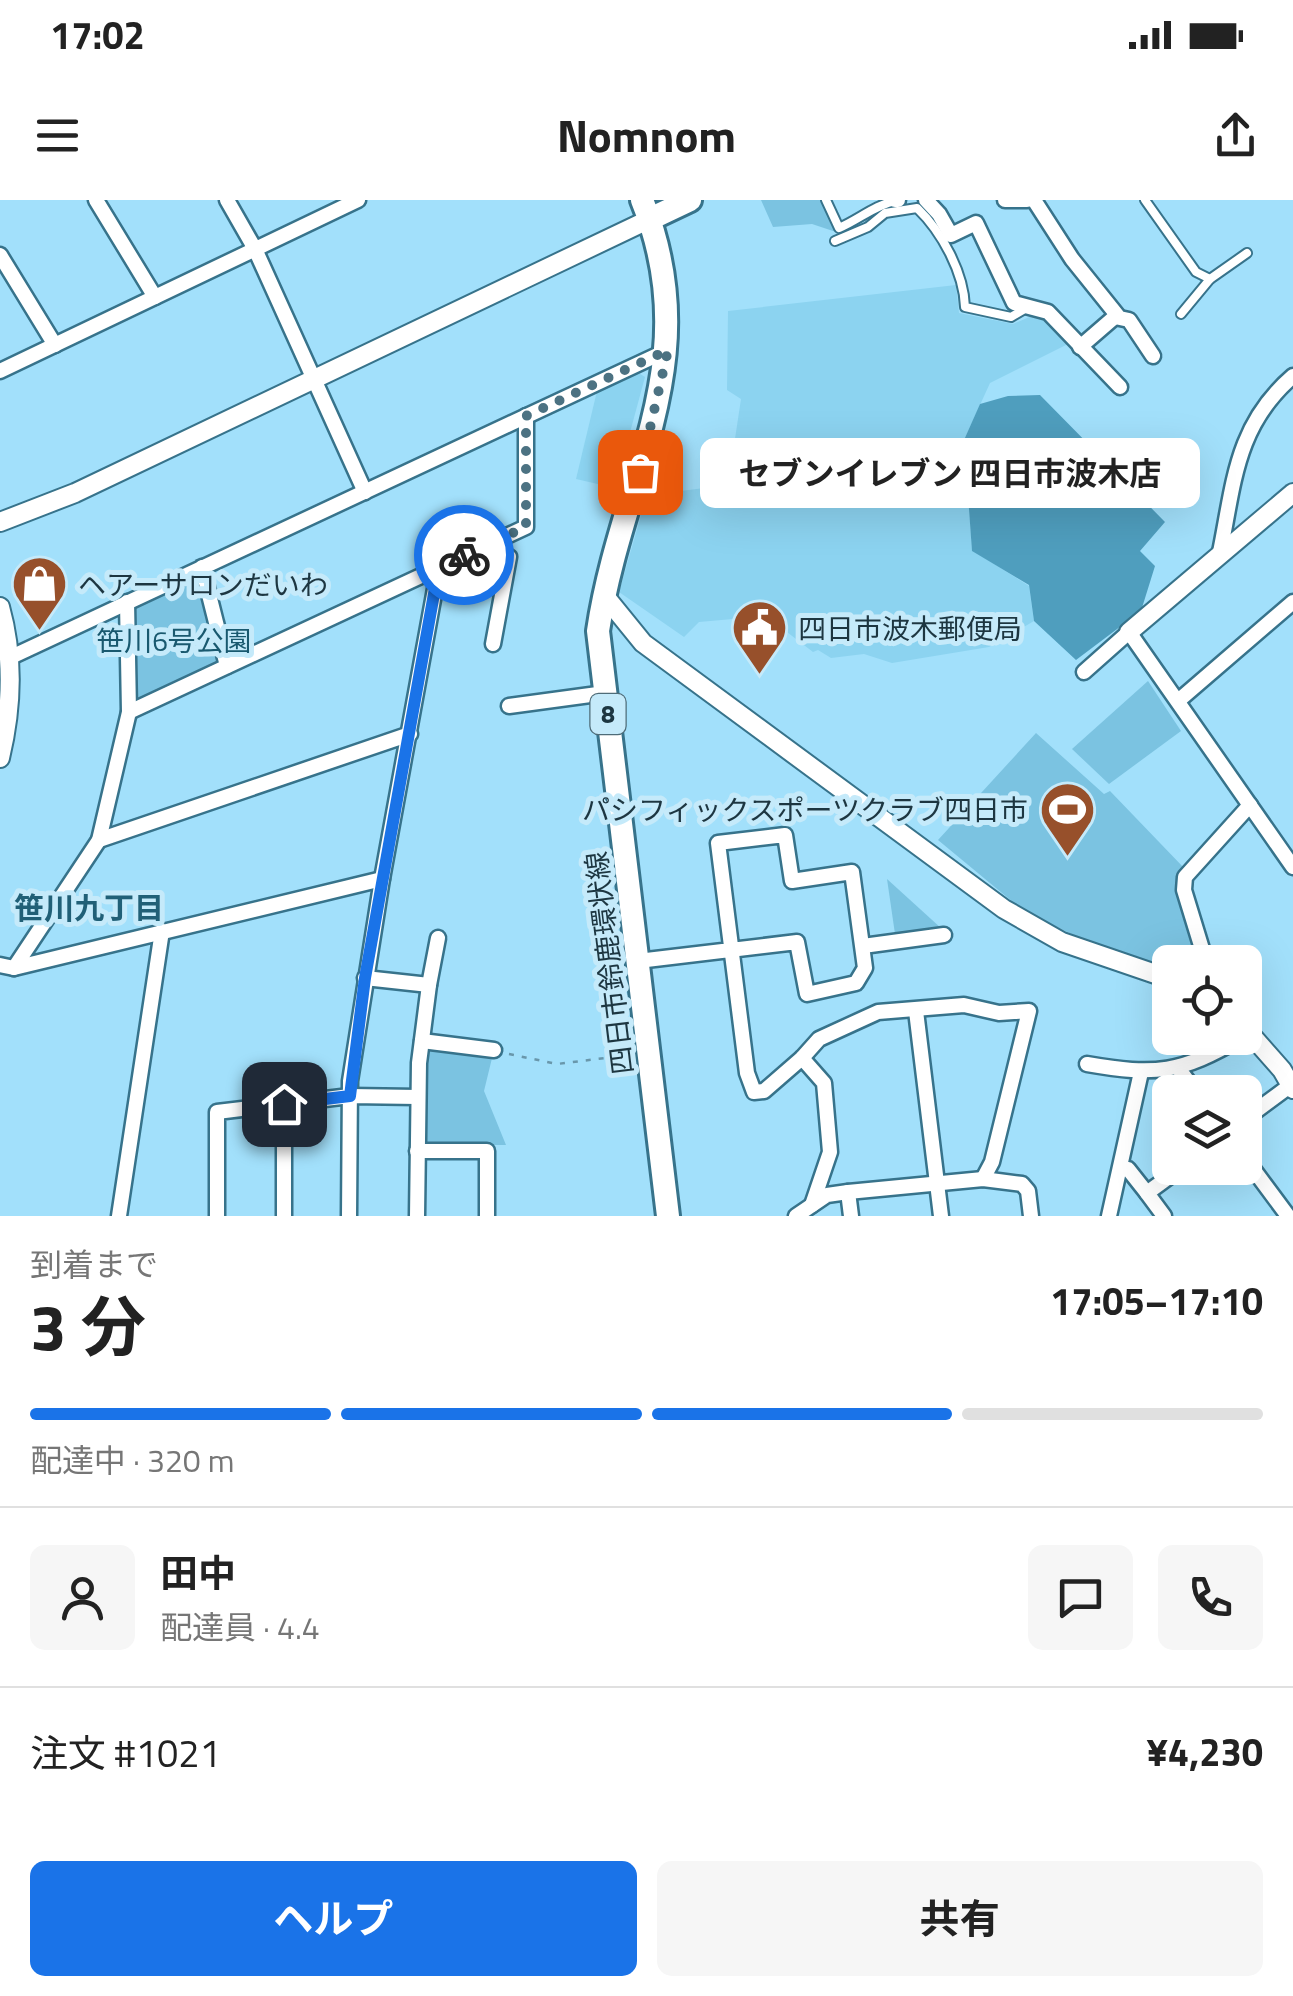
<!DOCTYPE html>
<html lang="ja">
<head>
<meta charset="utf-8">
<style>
  :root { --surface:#fff; --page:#f6f6f6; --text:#222; --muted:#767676; --line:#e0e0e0; --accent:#1a73e8 }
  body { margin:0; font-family:"Titillium Web","Noto Sans JP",sans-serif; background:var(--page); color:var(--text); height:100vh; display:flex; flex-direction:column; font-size:38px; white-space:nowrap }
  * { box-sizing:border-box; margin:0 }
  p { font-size:32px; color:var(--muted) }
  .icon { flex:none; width:55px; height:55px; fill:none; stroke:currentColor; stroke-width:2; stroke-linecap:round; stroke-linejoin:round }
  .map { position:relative; height:1016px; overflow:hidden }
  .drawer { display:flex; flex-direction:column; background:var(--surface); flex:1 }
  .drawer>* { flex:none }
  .buttons { position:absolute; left:1152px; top:745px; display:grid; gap:20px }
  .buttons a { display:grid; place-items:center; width:110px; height:110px; border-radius:15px; background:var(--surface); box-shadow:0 10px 40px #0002; font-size:50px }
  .pin { position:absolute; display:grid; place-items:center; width:85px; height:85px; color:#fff; margin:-42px; border-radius:20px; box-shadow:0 5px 15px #0006 }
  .courier { position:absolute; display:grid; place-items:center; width:100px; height:100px; margin:-50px; border:8px solid #1a73e8; border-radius:50%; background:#fff; color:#222; box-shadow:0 2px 12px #0007 }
  .bubble { position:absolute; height:70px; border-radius:15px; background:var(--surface); box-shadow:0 10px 40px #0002; font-size:32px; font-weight:700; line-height:70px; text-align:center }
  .headline em { font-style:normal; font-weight:700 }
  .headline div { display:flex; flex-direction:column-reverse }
  .headline { display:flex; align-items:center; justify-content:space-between; height:170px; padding:0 30px }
  h1 { font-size:65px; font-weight:700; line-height:75px }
  .bar { display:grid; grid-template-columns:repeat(4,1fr); gap:15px 10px; align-content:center; height:120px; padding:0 30px }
  .bar i { height:12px; border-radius:8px; background:var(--line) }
  .bar .on { background:var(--accent) }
  .bar p { grid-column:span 4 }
  .line { display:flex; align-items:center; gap:25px; padding:0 30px; border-top:2px solid var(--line) }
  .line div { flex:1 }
  .round { display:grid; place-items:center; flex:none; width:105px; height:105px; border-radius:15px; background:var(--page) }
  .action { display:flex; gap:20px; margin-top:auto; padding:20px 30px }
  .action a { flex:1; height:115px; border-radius:15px; background:var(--accent); color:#fff; font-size:40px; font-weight:700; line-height:115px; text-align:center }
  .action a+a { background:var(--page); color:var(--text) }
  .status { display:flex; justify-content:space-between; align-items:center; height:70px; padding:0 50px; background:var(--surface); direction:ltr }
  .status svg { height:28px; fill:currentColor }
  header { display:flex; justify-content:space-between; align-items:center; height:130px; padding:0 30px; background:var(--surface); font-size:45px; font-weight:700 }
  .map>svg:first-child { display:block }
</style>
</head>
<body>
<div class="status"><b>17:02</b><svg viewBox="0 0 49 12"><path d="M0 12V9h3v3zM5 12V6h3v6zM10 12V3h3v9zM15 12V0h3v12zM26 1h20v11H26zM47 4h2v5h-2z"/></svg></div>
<header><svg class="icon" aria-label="menu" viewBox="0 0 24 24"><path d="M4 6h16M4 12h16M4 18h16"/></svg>Nomnom<svg class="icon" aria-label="share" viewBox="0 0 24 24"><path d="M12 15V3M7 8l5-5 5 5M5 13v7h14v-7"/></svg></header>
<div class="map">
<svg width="1293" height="1016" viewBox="0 0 1293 1016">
  <rect width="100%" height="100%" fill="#a2e0fb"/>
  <g fill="#8cd3f0">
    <path d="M956,85L959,113L1013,124L1034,115L1046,116L1068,144L990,183L964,240L972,350L1029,386L1034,421L989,447L892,463L864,454L831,458L818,450L813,452L766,416L699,422L684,437L619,392L652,277L663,279L665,293L728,285L741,199L727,190L728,111Z"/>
    <path d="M637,172L645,177L615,288L576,279L597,191Z"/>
  </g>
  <g fill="#7bc3e1">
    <path d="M761,0H823L839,33L812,24L773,27Z"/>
    <path d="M193,378L200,382L220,459L217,464L140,501L135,498V409L137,404Z"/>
    <path d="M1148,481L1181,531L1109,584L1072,549Z"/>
    <path d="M1036,533L1104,594L1110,591L1185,669L1200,762H1170V770L1095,745L1025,712L938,640Z"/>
    <path d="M887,679L942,729L895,734Z"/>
    <path d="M427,846L493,854L484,891L506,945H427L423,940L424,867Z"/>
  </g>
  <path fill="#4f9ebe" d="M1040,195L1165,322L1140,351L1155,366L1141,411L1076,460L1034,421L1029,385L972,351L964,240L980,204L1008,196Z"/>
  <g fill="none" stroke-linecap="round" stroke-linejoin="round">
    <defs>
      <g id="service">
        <path d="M826,0L839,28C858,20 875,5 895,1"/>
        <path d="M1145,0L1196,72L1210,79"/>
        <path d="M835,41L868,27L885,13L917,8C942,32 964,73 965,107L1011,117L1028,107"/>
        <path d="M1181,114L1210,79L1247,53"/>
      </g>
      <g id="minor">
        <path d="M96,0L155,97"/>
        <path d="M227,0L255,49L365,292"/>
        <path d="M895,0H898"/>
        <path d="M926,0L939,14L951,35L976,23L1014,103L1048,112L1120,187"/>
        <path d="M1005,0H1027"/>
        <path d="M1034,0L1072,59L1117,115L1080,147"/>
        <path d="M0,55L55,145"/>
        <path d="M1115,117L1129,120L1153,156"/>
        <path d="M0,171L358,0"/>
        <path d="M485,345L509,357L493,444"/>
        <path d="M1219,357C1234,286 1234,227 1293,176"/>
        <path d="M202,367L227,466"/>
        <path d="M9,458L668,150"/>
        <path d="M1084,472L1129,432L1293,667"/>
        <path d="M1178,501L1293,402"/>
        <path d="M509,506L605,493"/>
        <path d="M129,512L526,327V216"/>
        <path d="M99,640L410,534"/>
        <path d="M863,746L944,735"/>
        <path d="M638,761L797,742L807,794L856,783L865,768L852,672L792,681L785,635L718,643L747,873L754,892L764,891L802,858L819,839L878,812L964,805L999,813L1029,811L992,962L983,979"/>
        <path d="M1206,762L1184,690L1185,677L1250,605"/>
        <path d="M0,765L14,768L382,679"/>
        <path d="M14,768L99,640L129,512L127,402"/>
        <path d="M365,778L429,785L419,863L417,1016"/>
        <path d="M429,785L438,738"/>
        <path d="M916,811L941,1016"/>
        <path d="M422,841L494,850"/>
        <path d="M802,858L824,883L830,952L812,1005"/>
        <path d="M1087,864C1156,876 1181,873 1241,838"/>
        <path d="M1178,868L1196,892"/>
        <path d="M284,904V1016"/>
        <path d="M1245,919L1291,885"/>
        <path d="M417,951H487V1016"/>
        <path d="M1245,958L1288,1016"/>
        <path d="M1128,969L1147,993"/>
        <path d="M848,992L851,1016"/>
        <path d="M119,1016L162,731"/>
        <path d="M217,1016V912L350,896L418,897"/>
        <path d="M349,1016L350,881L382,679L439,367"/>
        <path d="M796,1016L827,995L848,992L983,979L1022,984L1028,991L1031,1016"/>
        <path d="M1109,1016L1141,872"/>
        <path d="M1164,1016L1147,993L1181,968"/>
      </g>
      <g id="tertiary">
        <path d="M0,322L75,293L650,19"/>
        <path d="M604,395L643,443L1004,709L1062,742L1170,779"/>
        <path d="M0,407C14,457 12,508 0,558"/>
        <path d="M1129,432L1293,293"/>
        <path d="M1245,828L1282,870L1293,889"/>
      </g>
      <g id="primary">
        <path d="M642,0C708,162 621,276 598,431L668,1016"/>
        <path d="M650,19L690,0"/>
      </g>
    </defs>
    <use href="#service" stroke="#37738b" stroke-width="12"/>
    <use href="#minor" stroke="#37738b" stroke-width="19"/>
    <use href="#tertiary" stroke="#37738b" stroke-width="22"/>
    <use href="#primary" stroke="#37738b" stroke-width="28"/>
    <path stroke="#6997ab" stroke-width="2.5" stroke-dasharray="5 8" stroke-linecap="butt" d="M509,854L557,864L629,855"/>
    <use href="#service" stroke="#fff" stroke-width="8"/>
    <use href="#minor" stroke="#fff" stroke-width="14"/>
    <use href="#tertiary" stroke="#fff" stroke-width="18"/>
    <use href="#primary" stroke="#fff" stroke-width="22"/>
  </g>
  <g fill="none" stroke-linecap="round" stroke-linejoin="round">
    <path stroke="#4c7282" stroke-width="10" stroke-dasharray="0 18" d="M464,355L526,327V216L668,150L640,272"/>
    <path stroke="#1a73e8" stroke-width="12" d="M284,904L350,896L365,778L439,366L464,355"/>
  </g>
  <defs>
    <symbol id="shop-pin" viewBox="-11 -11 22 30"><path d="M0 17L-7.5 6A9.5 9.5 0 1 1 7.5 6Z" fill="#97502b" stroke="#c5eafa"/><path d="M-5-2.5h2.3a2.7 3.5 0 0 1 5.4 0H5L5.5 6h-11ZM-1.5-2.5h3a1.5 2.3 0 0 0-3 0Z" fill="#fff"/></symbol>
    <symbol id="civic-pin" viewBox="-11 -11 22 30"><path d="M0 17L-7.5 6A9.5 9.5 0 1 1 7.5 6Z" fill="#97502b" stroke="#c5eafa"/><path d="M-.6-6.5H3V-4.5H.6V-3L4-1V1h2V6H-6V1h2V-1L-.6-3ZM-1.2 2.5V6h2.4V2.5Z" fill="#fff"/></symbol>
    <symbol id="stadium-pin" viewBox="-11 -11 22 30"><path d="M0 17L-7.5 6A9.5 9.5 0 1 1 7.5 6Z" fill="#97502b" stroke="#c5eafa"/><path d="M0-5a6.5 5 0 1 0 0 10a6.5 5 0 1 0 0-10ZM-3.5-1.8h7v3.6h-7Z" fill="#fff"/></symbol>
  </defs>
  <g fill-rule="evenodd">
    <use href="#shop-pin" x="8" y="352" width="63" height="86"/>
    <use href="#civic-pin" x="728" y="396" width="63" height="86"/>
    <use href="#stadium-pin" x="1036" y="578" width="63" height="86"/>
  </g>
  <g text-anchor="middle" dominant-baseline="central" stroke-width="10" stroke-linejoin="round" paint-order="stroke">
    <rect fill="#c5eafa" stroke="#4f6c78" stroke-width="2.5" x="590.5" y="494" width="35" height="40" rx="8"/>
    <g font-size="25" font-weight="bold" fill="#1d3641">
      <text x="608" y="514">8</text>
    </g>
    <g font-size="28" fill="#1d3641" stroke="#c5eafa" text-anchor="start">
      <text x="78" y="384">ヘアーサロンだいわ</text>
      <text x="798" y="428">四日市波木郵便局</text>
      <text x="1028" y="609" text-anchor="end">パシフィックスポーツクラブ四日市</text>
    </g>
    <g font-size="28" fill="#19596f" stroke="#c5eafa">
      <text x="174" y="440">笹川6号公園</text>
    </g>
    <g font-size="28" fill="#1d3641" stroke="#c5eafa">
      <text transform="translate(609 763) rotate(-97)">四日市鈴鹿環状線</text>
    </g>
    <g font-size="30" font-weight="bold" fill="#216077" stroke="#c5eafa">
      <text x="89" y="708">笹川九丁目</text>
    </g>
  </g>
</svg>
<div class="buttons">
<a><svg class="icon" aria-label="locate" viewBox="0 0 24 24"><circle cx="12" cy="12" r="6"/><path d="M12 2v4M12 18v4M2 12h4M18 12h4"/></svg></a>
<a><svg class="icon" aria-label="layers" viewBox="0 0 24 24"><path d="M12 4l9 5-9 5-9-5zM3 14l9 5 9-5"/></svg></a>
</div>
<div class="pin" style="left:640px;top:272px;background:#ea580c"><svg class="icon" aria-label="bag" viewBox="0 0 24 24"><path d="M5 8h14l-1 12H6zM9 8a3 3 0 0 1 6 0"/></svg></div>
<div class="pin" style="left:284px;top:904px;background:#1f2937"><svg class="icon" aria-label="home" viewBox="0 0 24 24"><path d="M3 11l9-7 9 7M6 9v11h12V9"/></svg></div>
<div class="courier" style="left:464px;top:355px"><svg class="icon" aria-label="bike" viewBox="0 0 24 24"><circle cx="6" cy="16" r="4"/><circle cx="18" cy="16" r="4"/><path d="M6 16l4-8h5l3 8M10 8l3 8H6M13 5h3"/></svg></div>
<div class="bubble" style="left:700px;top:238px;width:500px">セブンイレブン 四日市波木店</div>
</div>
<section class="drawer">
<div class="headline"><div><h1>3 分</h1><p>到着まで</p></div><em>17:05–17:10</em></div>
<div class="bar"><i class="on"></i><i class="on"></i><i class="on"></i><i></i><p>配達中 · 320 m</p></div>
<div class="line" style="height:180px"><a class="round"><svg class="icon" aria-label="person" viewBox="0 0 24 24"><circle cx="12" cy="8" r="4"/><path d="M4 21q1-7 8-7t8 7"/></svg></a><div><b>田中</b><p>配達員 · 4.4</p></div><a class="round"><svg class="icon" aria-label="chat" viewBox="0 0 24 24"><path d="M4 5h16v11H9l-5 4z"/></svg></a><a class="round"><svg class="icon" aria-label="phone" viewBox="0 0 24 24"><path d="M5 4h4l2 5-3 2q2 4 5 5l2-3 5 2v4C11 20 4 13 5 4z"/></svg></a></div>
<div class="line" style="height:130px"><div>注文 #1021</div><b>¥4,230</b></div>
<div class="action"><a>ヘルプ</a><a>共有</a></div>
</section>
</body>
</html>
